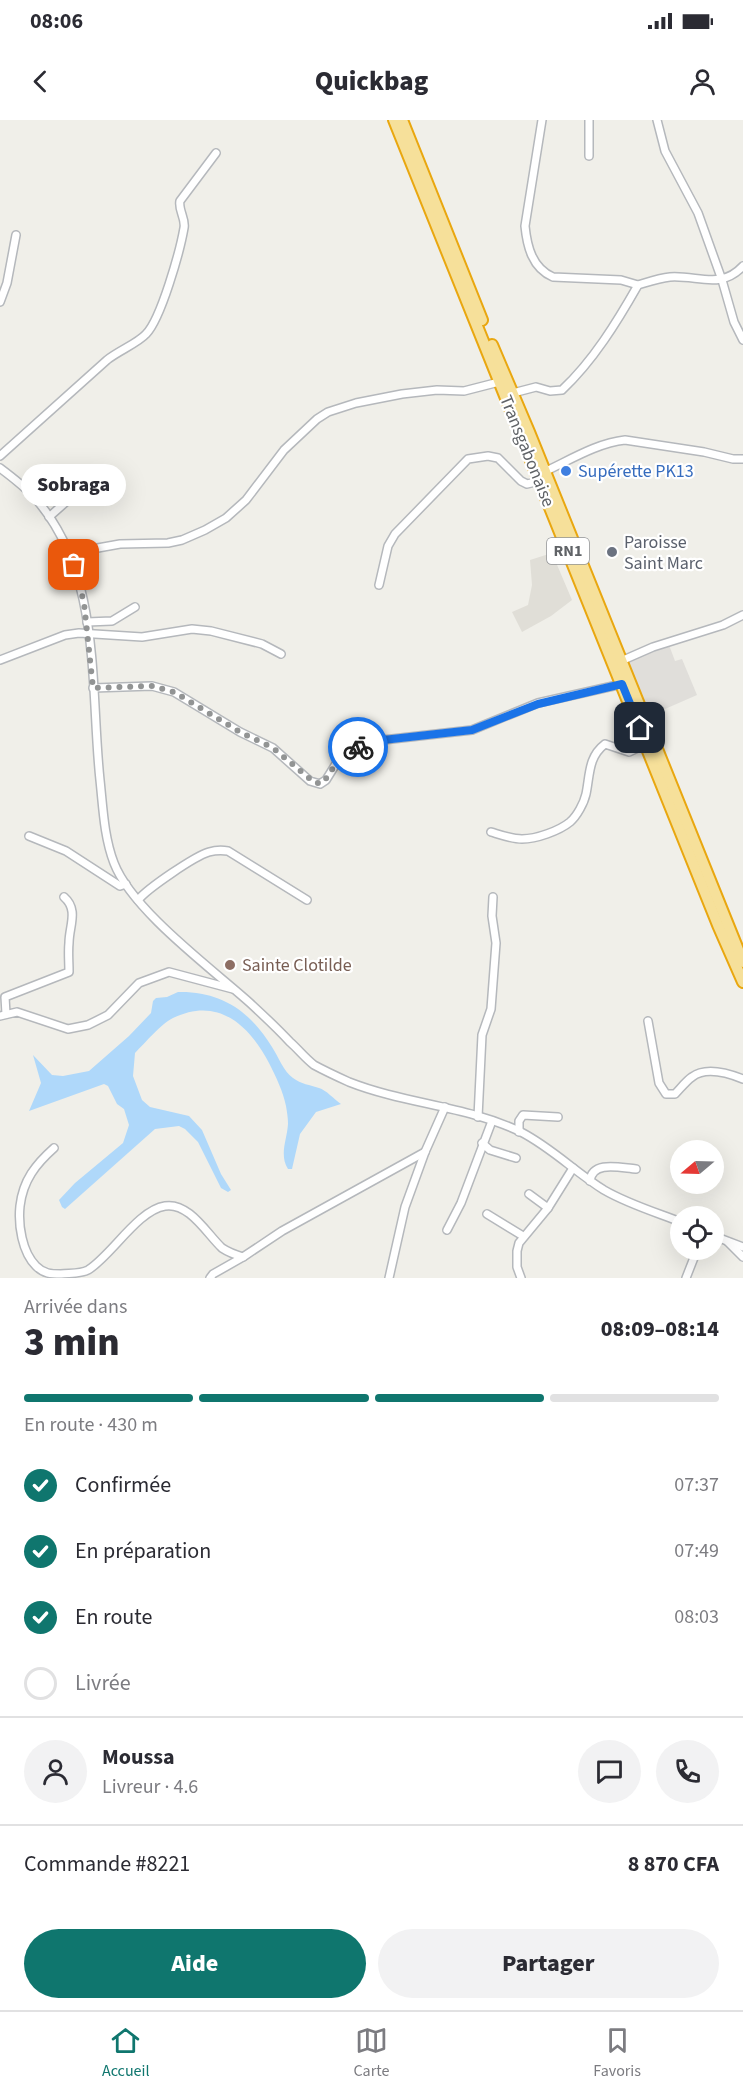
<!DOCTYPE html>
<html lang="fr">
<head>
<meta charset="utf-8">
<style>
  :root { --surface:#fff; --page:#f2f2f3; --text:#2b2b33; --muted:#7c7c81; --line:#e1e1e2; --accent:#0f766e }
  body { margin:0; font-family:"Source Sans 3",sans-serif; background:var(--page); color:var(--text); height:100vh; display:flex; flex-direction:column; font-size:22px; white-space:nowrap }
  * { box-sizing:border-box; margin:0 }
  p { font-size:20px; color:var(--muted) }
  .icon { flex:none; width:33px; height:33px; fill:none; stroke:currentColor; stroke-width:2; stroke-linecap:round; stroke-linejoin:round }
  .map { position:relative; height:1158px; overflow:hidden }
  .side { display:flex; flex-direction:column; background:var(--surface); flex:1 }
  .side>* { flex:none }
  .needle { width:39px; rotate:251deg }
  .fabs { position:absolute; left:670px; top:1020px; display:grid; gap:12px }
  .fabs a { display:grid; place-items:center; width:54px; height:54px; border-radius:50%; background:var(--surface); box-shadow:0 6px 24px #0002; font-size:30px }
  .pin { position:absolute; display:grid; place-items:center; width:51px; height:51px; color:#fff; margin:-26px; border-radius:12px; box-shadow:0 3px 9px #0006 }
  .courier { position:absolute; display:grid; place-items:center; width:60px; height:60px; margin:-30px; border:4px solid #1a73e8; border-radius:50%; background:#fff; color:#222; box-shadow:0 2px 8px #0007 }
  .bubble { position:absolute; height:42px; border-radius:21px; background:var(--surface); box-shadow:0 6px 24px #0002; font-size:20px; font-weight:800; line-height:42px; text-align:center }
  .headline em { font-style:normal; font-weight:800 }
  .headline div { display:flex; flex-direction:column-reverse }
  .headline { display:flex; align-items:center; justify-content:space-between; height:102px; padding:0 24px }
  h1 { font-size:39px; font-weight:800; line-height:45px }
  .bar { display:grid; grid-template-columns:repeat(4,1fr); gap:9px 6px; align-content:center; height:72px; padding:0 24px }
  .bar i { height:8px; border-radius:4px; background:var(--line) }
  .bar .selected { background:var(--accent) }
  .bar p { grid-column:span 4 }
  .line { display:flex; align-items:center; gap:15px; padding:0 24px; border-top:2px solid var(--line) }
  .line div { flex:1 }
  .round { display:grid; place-items:center; flex:none; width:63px; height:63px; border-radius:32px; background:var(--page) }
  ol { padding:0 24px; list-style:none }
  li { display:flex; align-items:center; gap:18px; height:66px }
  li p { margin-inline-start:auto }
  li .icon { padding:6px; border-radius:50%; background:var(--accent); color:#fff; stroke-width:4 }
  li:last-child { color:var(--muted) }
  li i { width:33px; height:33px; border:3px solid var(--line); border-radius:50% }
  .primary-button { display:flex; gap:12px; margin-top:auto; padding:12px 24px }
  .primary-button a { flex:1; height:69px; border-radius:36px; background:var(--accent); color:#fff; font-size:24px; font-weight:800; line-height:69px; text-align:center }
  .primary-button a+a { background:var(--page); color:var(--text) }
  .status { display:flex; justify-content:space-between; align-items:center; height:42px; padding:0 30px; background:var(--surface); direction:ltr }
  .status svg { height:16px; fill:currentColor }
  header { display:flex; justify-content:space-between; align-items:center; height:78px; padding:0 24px; background:var(--surface); font-size:27px; font-weight:800 }
  .tab-bar { display:flex; justify-content:space-around; align-items:center; height:84px; border-top:2px solid var(--line); background:var(--surface); font-size:16px; color:var(--muted) }
  .tab-bar a { display:grid; justify-items:center; gap:3px }
  .tab-bar .selected { color:var(--accent) }
  .map>svg:first-child { display:block }
</style>
</head>
<body>
<div class="status"><b>08:06</b><svg viewBox="0 0 49 12"><path d="M0 12V9h3v3zM5 12V6h3v6zM10 12V3h3v9zM15 12V0h3v12zM26 1h20v11H26zM47 4h2v5h-2z"/></svg></div>
<header><svg class="icon" aria-label="back" viewBox="0 0 24 24"><path d="M15 5l-7 7 7 7"/></svg>Quickbag<svg class="icon" aria-label="person" viewBox="0 0 24 24"><circle cx="12" cy="8" r="4"/><path d="M4 21q1-7 8-7t8 7"/></svg></header>
<div class="map">
<svg width="743" height="1158" viewBox="0 0 743 1158">
  <rect width="100%" height="100%" fill="#f0efe9"/>
  <path fill="#e0deda" d="M669,525L675,541L682,539L697,575L649,596L628,541L643,534Z"/>
  <path fill="#e0ded7" d="M552,433L572,480L551,496L522,512L512,492L528,485L532,465L530,440Z"/>
  <path fill="#afd8fa" d="M178,872C221,871 250,891 272,927C278,936 284,952 293,958C301,964 310,965 319,968C326,970 334,979 341,984L316,992L300,1014L292,1049H288C279,1035 287,1020 288,1004C288,998 287,992 286,986C283,971 276,957 269,943C249,905 218,876 173,898C161,904 145,923 135,933L133,956L142,980L150,987L189,996L202,1010L221,1054L231,1070L228,1072L221,1068L198,1022L185,1009L179,1006L155,1009L65,1089L62,1087L59,1080L75,1063L123,1023L129,1005L124,989L117,984L108,966L104,964L29,991L41,963L33,935L52,955L63,956L89,951L129,916L151,893L153,881L156,878L167,877Z"/>
  <g fill="none" stroke-linecap="round" stroke-linejoin="round">
    <defs>
      <g id="minor">
        <path d="M542,0L525,106C527,126 532,148 553,157L621,160L638,165"/>
        <path d="M657,0L665,31L698,93L722,160L734,202L743,220"/>
        <path d="M589,36V0"/>
        <path d="M0,182L7,163L16,115"/>
        <path d="M513,273L536,267L550,271L562,270C593,241 617,202 638,165C648,162 659,158 670,157C698,155 721,170 743,146"/>
        <path d="M0,336L107,240C118,231 138,223 146,214C161,199 180,131 184,108C186,99 178,90 180,81L216,33"/>
        <path d="M0,348C12,357 24,366 34,377C102,452 90,566 100,660C103,688 104,717 114,743C132,790 211,848 250,883C263,895 277,908 290,922C298,929 305,938 314,945C325,951 338,957 349,962C405,984 467,986 521,1012C552,1028 575,1052 604,1070C628,1084 655,1092 681,1102"/>
        <path d="M544,352C570,340 597,323 625,320L704,332L733,339H743"/>
        <path d="M49,397L86,364L116,360"/>
        <path d="M70,433L120,424L168,423L182,420L205,410L226,398L246,380L284,330L317,299L328,292L356,283L402,274L437,270L464,271L499,262"/>
        <path d="M379,465L388,426L395,414L468,339L488,336L498,338L521,361L527,364L540,361"/>
        <path d="M87,502L112,501L135,487"/>
        <path d="M0,540L65,515L79,513L142,517L192,509L211,511L262,524L281,534"/>
        <path d="M621,541L653,527L723,505L743,495"/>
        <path d="M93,568L152,566L174,572L240,612L273,628L310,661L320,664L326,660L339,639L355,627L383,620L472,610L538,583L622,564"/>
        <path d="M491,712C501,715 512,719 522,719C536,719 559,711 570,702C577,696 584,683 586,674C590,655 588,637 605,624L629,632L646,624"/>
        <path d="M29,716L66,731L120,766L126,764"/>
        <path d="M138,780C148,768 195,736 209,732C216,730 222,730 228,731L307,780"/>
        <path d="M6,894L5,877L69,852C69,842 68,832 69,823C69,806 79,790 64,777"/>
        <path d="M0,896L17,892L68,909L88,905L108,895L139,863L169,852L233,869"/>
        <path d="M648,901L659,963L666,974H675C680,969 686,961 692,957C706,946 728,953 743,959"/>
        <path d="M478,997L482,915L491,889L496,823L492,796L493,777"/>
        <path d="M519,1012V1001L523,995L558,997"/>
        <path d="M482,1023L490,1030L516,1038"/>
        <path d="M54,1028C36,1044 23,1060 20,1086C18,1105 22,1132 36,1146C44,1154 51,1154 61,1154C69,1153 81,1154 88,1150C111,1136 138,1090 165,1086C189,1082 207,1114 222,1128C228,1132 236,1135 243,1137"/>
        <path d="M590,1061C592,1040 621,1048 636,1049"/>
        <path d="M529,1074L548,1088"/>
        <path d="M487,1094L523,1116"/>
        <path d="M447,1110L461,1083L492,1001"/>
        <path d="M714,1116L743,1127"/>
        <path d="M728,1122L743,1137"/>
        <path d="M210,1158L213,1154L243,1137L282,1111L425,1032"/>
        <path d="M389,1158L405,1087L425,1032L445,987"/>
        <path d="M521,1158L517,1147V1131L519,1123L548,1088L573,1048"/>
        <path d="M686,1158L697,1130"/>
      </g>
      <g id="highway">
        <path d="M394,0L718,805L743,862"/>
        <path d="M402,0L482,200"/>
        <path d="M492,225L529,312L743,842"/>
      </g>
    </defs>
    <use href="#minor" stroke="#b5b8bc" stroke-width="10"/>
    <use href="#highway" stroke="#e9a710" stroke-width="14"/>
    <use href="#minor" stroke="#fff" stroke-width="7"/>
    <use href="#highway" stroke="#f6e09a" stroke-width="10"/>
  </g>
  <g fill="none" stroke-linecap="round" stroke-linejoin="round">
    <path stroke="#929494" stroke-width="6" stroke-dasharray="0 10.8" d="M74,445L84,483L93,568L152,566L174,572L240,612L273,628L315,663H323L339,639L358,627"/>
    <path stroke="#1a73e8" stroke-width="8" d="M358,627L383,620L472,610L538,584L622,564L640,608"/>
  </g>
  <circle fill="#3f7fe0" stroke="#fff" stroke-width="2" cx="566" cy="351" r="6"/>
  <circle fill="#6b7280" stroke="#fff" stroke-width="2" cx="612" cy="432" r="6"/>
  <circle fill="#8d6e63" stroke="#fff" stroke-width="2" cx="230" cy="845" r="6"/>
  <g text-anchor="middle" dominant-baseline="central" stroke-width="4.5" stroke-linejoin="round" paint-order="stroke">
    <rect fill="#fff" stroke="#909295" stroke-width="1.5" x="547" y="418" width="42" height="26" rx="4.5"/>
    <g font-size="16" font-weight="bold" fill="#606367">
      <text x="568" y="431">RN1</text>
    </g>
    <g font-size="18" fill="#606367" stroke="#fff">
      <text transform="translate(527 331) rotate(68)">Transgabonaise</text>
    </g>
    <g font-size="18" fill="#366cbe" stroke="#fff" text-anchor="start">
      <text x="578" y="351">Supérette PK13</text>
    </g>
    <g font-size="18" fill="#5b616d" stroke="#fff" text-anchor="start">
      <text x="624" y="422">Paroisse<tspan x="624" dy="21">Saint Marc</tspan></text>
    </g>
    <g font-size="18" fill="#785e54" stroke="#fff" text-anchor="start">
      <text x="242" y="845">Sainte Clotilde</text>
    </g>
  </g>
</svg>
<div class="fabs">
<a><svg class="needle" viewBox="-14 -14 28 28"><path d="M0-13l5 13h-10z" fill="#e53935"/><path d="M0 13l5-13h-10z" fill="#7c7c81"/></svg></a>
<a><svg class="icon" aria-label="locate" viewBox="0 0 24 24"><circle cx="12" cy="12" r="6"/><path d="M12 2v4M12 18v4M2 12h4M18 12h4"/></svg></a>
</div>
<div class="pin" style="left:74px;top:445px;background:#ea580c"><svg class="icon" aria-label="bag" viewBox="0 0 24 24"><path d="M5 8h14l-1 12H6zM9 8a3 3 0 0 1 6 0"/></svg></div>
<div class="pin" style="left:640px;top:608px;background:#1f2937"><svg class="icon" aria-label="home" viewBox="0 0 24 24"><path d="M3 11l9-7 9 7M6 9v11h12V9"/></svg></div>
<div class="courier" style="left:358px;top:627px"><svg class="icon" aria-label="bike" viewBox="0 0 24 24"><circle cx="6" cy="16" r="4"/><circle cx="18" cy="16" r="4"/><path d="M6 16l4-8h5l3 8M10 8l3 8H6M13 5h3"/></svg></div>
<div class="bubble" style="left:21px;top:344px;width:105px">Sobraga</div>
</div>
<section class="side">
<div class="headline"><div><h1>3 min</h1><p>Arrivée dans</p></div><em>08:09–08:14</em></div>
<div class="bar"><i class="selected"></i><i class="selected"></i><i class="selected"></i><i></i><p>En route · 430 m</p></div>
<ol>
<li><svg class="icon" aria-label="check" viewBox="0 0 24 24"><path d="M5 12l5 5 9-10"/></svg>Confirmée<p>07:37</p></li>
<li><svg class="icon" aria-label="check" viewBox="0 0 24 24"><path d="M5 12l5 5 9-10"/></svg>En préparation<p>07:49</p></li>
<li><svg class="icon" aria-label="check" viewBox="0 0 24 24"><path d="M5 12l5 5 9-10"/></svg>En route<p>08:03</p></li>
<li><i></i>Livrée</li>
</ol>
<div class="line" style="height:108px"><a class="round"><svg class="icon" aria-label="person" viewBox="0 0 24 24"><circle cx="12" cy="8" r="4"/><path d="M4 21q1-7 8-7t8 7"/></svg></a><div><b>Moussa</b><p>Livreur · 4.6</p></div><a class="round"><svg class="icon" aria-label="chat" viewBox="0 0 24 24"><path d="M4 5h16v11H9l-5 4z"/></svg></a><a class="round"><svg class="icon" aria-label="phone" viewBox="0 0 24 24"><path d="M5 4h4l2 5-3 2q2 4 5 5l2-3 5 2v4C11 20 4 13 5 4z"/></svg></a></div>
<div class="line" style="height:78px"><div>Commande #8221</div><b>8 870 CFA</b></div>
<div class="primary-button"><a>Aide</a><a>Partager</a></div>
</section>
<nav class="tab-bar">
<a class="selected"><svg class="icon" aria-label="home" viewBox="0 0 24 24"><path d="M3 11l9-7 9 7M6 9v11h12V9"/></svg>Accueil</a>
<a><svg class="icon" aria-label="map" viewBox="0 0 24 24"><path d="M3 6l6-2 6 2 6-2v14l-6 2-6-2-6 2zM9 4v14M15 6v14"/></svg>Carte</a>
<a><svg class="icon" aria-label="saved" viewBox="0 0 24 24"><path d="M7 4h10v16l-5-4-5 4z"/></svg>Favoris</a>
</nav>
</body>
</html>
